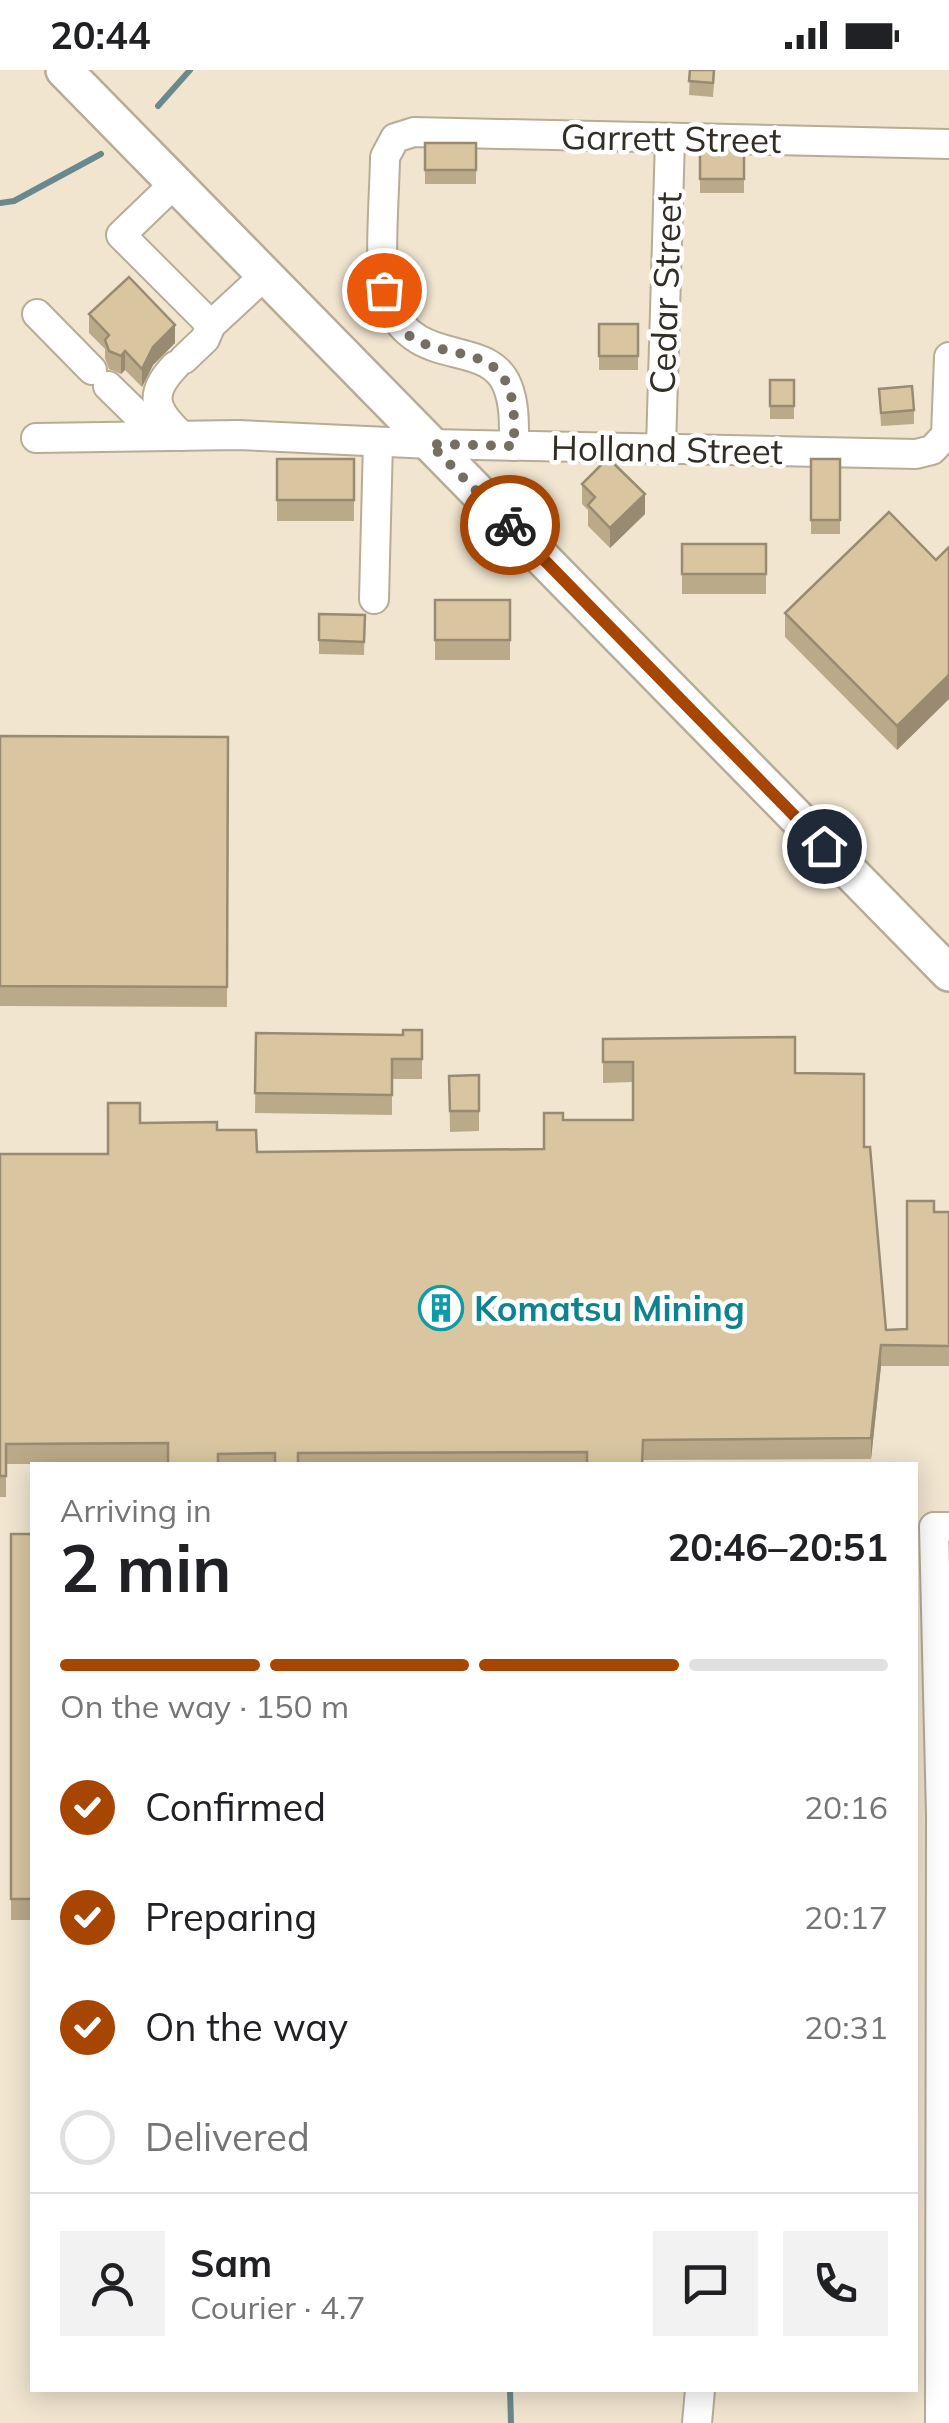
<!DOCTYPE html>
<html lang="en">
<head>
<meta charset="utf-8">
<style>
  :root { --surface:#fff; --page:#f2f2f2; --text:#202124; --muted:#757577; --line:#e0e0e0; --accent:#a74502 }
  body { margin:0; font-family:Mulish,sans-serif; background:var(--page); color:var(--text); height:100vh; display:flex; flex-direction:column; font-size:38px; white-space:nowrap }
  * { box-sizing:border-box; margin:0 }
  p { font-size:32px; color:var(--muted) }
  .icon { flex:none; width:55px; height:55px; fill:none; stroke:currentColor; stroke-width:2; stroke-linecap:round; stroke-linejoin:round }
  .map { position:relative; flex:1; overflow:hidden }
  .drawer { position:absolute; left:30px; top:1392px; width:888px; height:930px; display:flex; flex-direction:column; background:var(--surface); border-radius:0px; box-shadow:0 5px 25px #0003 }
  .drawer>* { flex:none }
  .pin { position:absolute; display:grid; place-items:center; width:85px; height:85px; color:#fff; margin:-42px; border:5px solid #fff; border-radius:50%; box-shadow:0 2px 10px #0007 }
  .courier { position:absolute; display:grid; place-items:center; width:100px; height:100px; margin:-50px; border:8px solid #a74502; border-radius:50%; background:#fff; color:#222; box-shadow:0 2px 12px #0007 }
  .overview em { font-style:normal; font-weight:700 }
  .overview div { display:flex; flex-direction:column-reverse }
  .overview { display:flex; align-items:center; justify-content:space-between; height:170px; padding:0 30px }
  h1 { font-size:65px; font-weight:700; line-height:75px }
  .bar { display:grid; grid-template-columns:repeat(4,1fr); gap:15px 10px; align-content:center; height:120px; padding:0 30px }
  .bar i { height:12px; border-radius:8px; background:var(--line) }
  .bar .current { background:var(--accent) }
  .bar p { grid-column:span 4 }
  .line { display:flex; align-items:center; gap:25px; padding:0 30px; border-top:2px solid var(--line) }
  .line div { flex:1 }
  .round { display:grid; place-items:center; flex:none; width:105px; height:105px; border-radius:0px; background:var(--page) }
  ol { padding:0 30px; list-style:none }
  li { display:flex; align-items:center; gap:30px; height:110px }
  li p { margin-inline-start:auto }
  li .icon { padding:10px; border-radius:50%; background:var(--accent); color:#fff; stroke-width:4 }
  li:last-child { color:var(--muted) }
  li i { width:55px; height:55px; border:5px solid var(--line); border-radius:50% }
  .status { display:flex; justify-content:space-between; align-items:center; height:70px; padding:0 50px; background:var(--surface); direction:ltr }
  .status svg { height:28px; fill:currentColor }
  .map>svg:first-child { display:block }
</style>
</head>
<body>
<div class="status"><b>20:44</b><svg viewBox="0 0 49 12"><path d="M0 12V9h3v3zM5 12V6h3v6zM10 12V3h3v9zM15 12V0h3v12zM26 1h20v11H26zM47 4h2v5h-2z"/></svg></div>
<div class="map">
<svg width="949" height="2353" viewBox="0 0 949 2353">
  <rect width="100%" height="100%" fill="#f1e5d0"/>
  <g fill="none" stroke-linecap="round" stroke-linejoin="round">
    <g stroke="#69898f" stroke-width="6">
      <path d="M158,36L190,0"/>
      <path d="M0,133L14,131L101,84"/>
      <path d="M510,2320L511,2353"/>
    </g>
    <defs>
      <g id="minor">
        <path d="M175,113L121,165L211,255L265,205"/>
        <path d="M37,244L92,300"/>
        <path d="M184,289L205,269L211,255"/>
        <path d="M175,296C147,325 155,341 182,366"/>
        <path d="M108,316L159,366"/>
        <path d="M36,368L238,365L431,374L916,384L932,380L946,365L949,287"/>
        <path d="M514,376C514,356 515,334 507,315C487,267 415,301 388,232C377,205 385,120 385,87L395,68L414,62L949,74"/>
        <path d="M661,378L670,69"/>
        <path d="M374,529L378,372"/>
        <path d="M697,2353L700,2320"/>
        <path d="M940,2353L941,1746L934,1457H949"/>
      </g>
      <path id="major" d="M64,0L949,903"/>
    </defs>
    <use href="#minor" stroke="#b7ac97" stroke-width="32"/>
    <use href="#major" stroke="#b7ac97" stroke-width="40"/>
    <use href="#minor" stroke="#fff" stroke-width="28"/>
    <use href="#major" stroke="#fff" stroke-width="35"/>
  </g>
  <g fill="#bbaa8a">
    <path d="M690,0H715L713,27L689,25Z"/>
    <rect x="425" y="73" width="51" height="41"/>
    <rect x="700" y="74" width="44" height="49"/>
    <path d="M89,244L175,273L153,295L142,317L125,300L121,304L109,299L105,288V279L89,263Z"/>
    <rect x="599" y="254" width="39" height="46"/>
    <rect x="770" y="310" width="24" height="39"/>
    <path d="M879,319L914,340V354L881,356Z"/>
    <rect x="277" y="389" width="77" height="62"/>
    <rect x="811" y="389" width="29" height="75"/>
    <path d="M582,414L645,444L610,478L588,456V440L582,434Z"/>
    <rect x="682" y="474" width="84" height="50"/>
    <path d="M949,477V629L897,680L785,567V543L936,490Z"/>
    <rect x="435" y="530" width="75" height="60"/>
    <path d="M319,544L365,545L364,585L319,584Z"/>
    <path d="M0,666L228,667L227,937L0,936Z"/>
    <path d="M422,960V1009H392V1045L255,1043L256,963L403,965Z"/>
    <path d="M603,969L795,1003L864,1077L886,1260L907,1259L934,1142H949V1296H881L871,1389L643,1390V1395L6,1394V1427H0V1084H108L140,1053L217,1060L257,1082L544,1079L563,1050H633V1012L603,1013Z"/>
    <path d="M479,1005V1061L450,1062L449,1006Z"/>
    <rect x="11" y="1464" width="21" height="386"/>
  </g>
  <g fill="#988b71">
    <path d="M175,255V273L153,295L142,317V299L153,277Z"/>
    <path d="M125,281V300L121,304V286Z"/>
    <path d="M645,424V444L610,478V458Z"/>
    <path d="M949,605V629L897,680V656Z"/>
    <path d="M881,1275V1296L871,1389V1368Z"/>
  </g>
  <g fill="#d9c6a1" stroke="#988b71" stroke-width="2.5">
    <path d="M690,0H714L713,13L689,11Z"/>
    <rect x="425" y="73" width="51" height="27"/>
    <rect x="700" y="74" width="44" height="35"/>
    <path d="M129,207L175,255L153,277L142,299L125,281L121,286L109,281L105,270L109,265L89,244Z"/>
    <rect x="599" y="254" width="39" height="32"/>
    <rect x="770" y="310" width="24" height="26"/>
    <path d="M912,316L914,340L881,343L879,319Z"/>
    <path d="M608,388L645,424L610,458L588,435L595,427L582,414Z"/>
    <rect x="277" y="389" width="77" height="41"/>
    <rect x="811" y="389" width="29" height="61"/>
    <path d="M889,442L936,490L949,477V605L897,656L785,543Z"/>
    <rect x="682" y="474" width="84" height="30"/>
    <rect x="435" y="530" width="75" height="40"/>
    <path d="M319,544L365,545L364,572L319,570Z"/>
    <path d="M0,666L228,667L227,917L0,916Z"/>
    <path d="M403,960H422V989H392V1025L255,1023L256,963L403,965Z"/>
    <path d="M795,967V1003L864,1004V1077H870L886,1260L907,1259V1131H934V1142H949V1276L881,1275L871,1368L643,1370L642,1395H587V1382L298,1383V1395H275V1383L218,1384V1395H168V1373L6,1374V1406H0V1084H108V1033H140V1053L217,1052V1060H256L257,1082L544,1079V1043H563V1050H633V992H603V969Z"/>
    <path d="M479,1005V1041H450L449,1006Z"/>
    <rect x="11" y="1464" width="21" height="365"/>
  </g>
  <g fill="none" stroke-linecap="round" stroke-linejoin="round">
    <path stroke="#756e62" stroke-width="10" stroke-dasharray="0 18" d="M384,220C397,300 475,266 503,307C516,326 514,353 514,376L430,374L510,455"/>
    <path stroke="#a74502" stroke-width="12" d="M510,455L824,776"/>
  </g>
  <defs>
    <symbol id="building-ring" viewBox="-11 -11 22 22"><circle r="9.5" fill="#fff" stroke="#0f9aa8" stroke-width="1.5"/><path d="M-4-6H4V6H1V3H-1V6H-4ZM-2.5-4.3h1.7v1.8h-1.7ZM.8-4.3h1.7v1.8H.8ZM-2.5-1h1.7V.8h-1.7ZM.8-1h1.7V.8H.8Z" fill="#0f9aa8"/></symbol>
  </defs>
  <g fill-rule="evenodd">
    <use href="#building-ring" x="416" y="1213" width="50" height="50"/>
  </g>
  <g text-anchor="middle" dominant-baseline="central" stroke-width="9" stroke-linejoin="round" paint-order="stroke">
    <g font-size="35" fill="#322e26" stroke="#fff">
      <text transform="translate(671 68) rotate(1)">Garrett Street</text>
      <text transform="translate(665 223) rotate(-88)">Cedar Street</text>
      <text transform="translate(667 379) rotate(1)">Holland Street</text>
    </g>
    <g font-size="35" font-weight="bold" fill="#0d838f" stroke="#fff" text-anchor="start">
      <text x="474" y="1238">Komatsu Mining</text>
    </g>
  </g>
</svg>
<div class="pin" style="left:384px;top:220px;background:#ea580c"><svg class="icon" aria-label="bag" viewBox="0 0 24 24"><path d="M5 8h14l-1 12H6zM9 8a3 3 0 0 1 6 0"/></svg></div>
<div class="pin" style="left:824px;top:776px;background:#1f2937"><svg class="icon" aria-label="home" viewBox="0 0 24 24"><path d="M3 11l9-7 9 7M6 9v11h12V9"/></svg></div>
<div class="courier" style="left:510px;top:455px"><svg class="icon" aria-label="bike" viewBox="0 0 24 24"><circle cx="6" cy="16" r="4"/><circle cx="18" cy="16" r="4"/><path d="M6 16l4-8h5l3 8M10 8l3 8H6M13 5h3"/></svg></div>
<section class="drawer">
<div class="overview"><div><h1>2 min</h1><p>Arriving in</p></div><em>20:46–20:51</em></div>
<div class="bar"><i class="current"></i><i class="current"></i><i class="current"></i><i></i><p>On the way · 150 m</p></div>
<ol>
<li><svg class="icon" aria-label="check" viewBox="0 0 24 24"><path d="M5 12l5 5 9-10"/></svg>Confirmed<p>20:16</p></li>
<li><svg class="icon" aria-label="check" viewBox="0 0 24 24"><path d="M5 12l5 5 9-10"/></svg>Preparing<p>20:17</p></li>
<li><svg class="icon" aria-label="check" viewBox="0 0 24 24"><path d="M5 12l5 5 9-10"/></svg>On the way<p>20:31</p></li>
<li><i></i>Delivered</li>
</ol>
<div class="line" style="height:180px"><a class="round"><svg class="icon" aria-label="person" viewBox="0 0 24 24"><circle cx="12" cy="8" r="4"/><path d="M4 21q1-7 8-7t8 7"/></svg></a><div><b>Sam</b><p>Courier · 4.7</p></div><a class="round"><svg class="icon" aria-label="chat" viewBox="0 0 24 24"><path d="M4 5h16v11H9l-5 4z"/></svg></a><a class="round"><svg class="icon" aria-label="phone" viewBox="0 0 24 24"><path d="M5 4h4l2 5-3 2q2 4 5 5l2-3 5 2v4C11 20 4 13 5 4z"/></svg></a></div>
</section>
</div>
</body>
</html>
